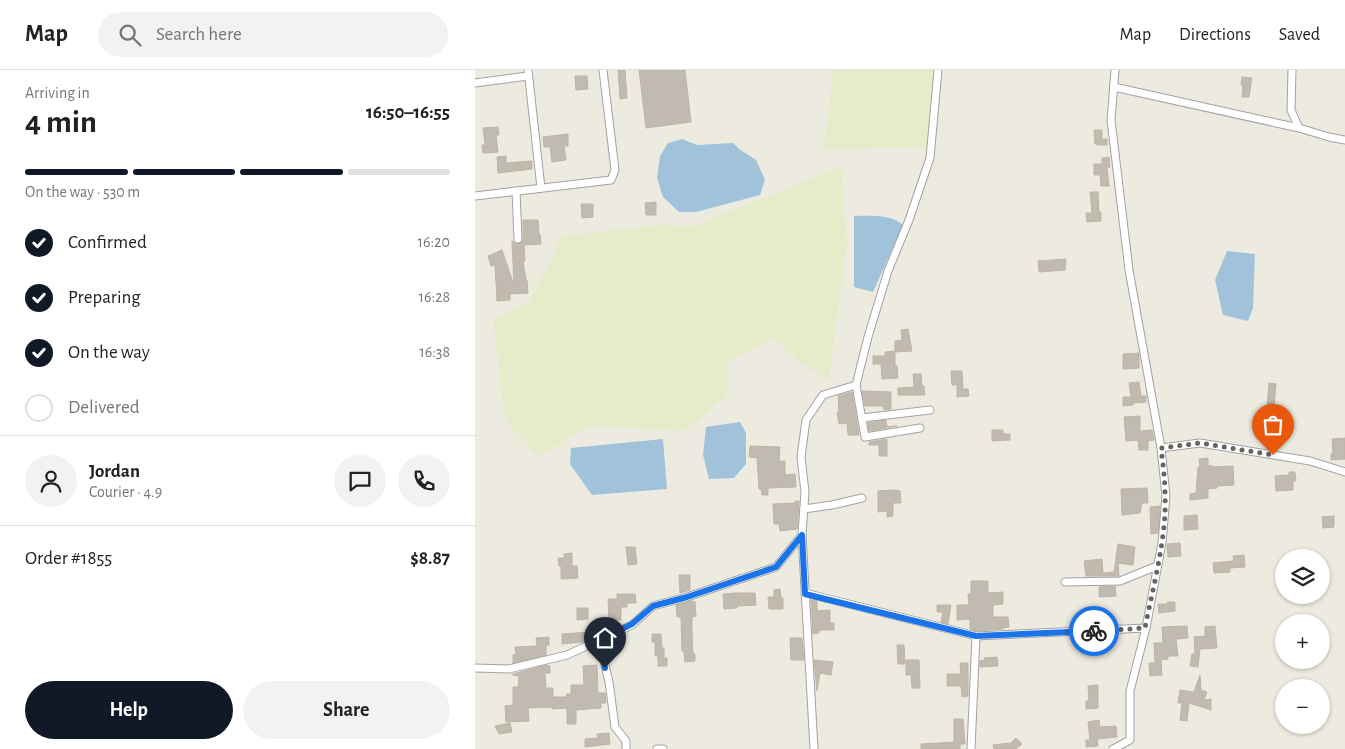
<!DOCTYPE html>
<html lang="en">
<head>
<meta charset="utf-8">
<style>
  :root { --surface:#fff; --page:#f2f2f2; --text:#222; --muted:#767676; --line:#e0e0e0; --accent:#111827 }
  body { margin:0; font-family:"Alegreya Sans",sans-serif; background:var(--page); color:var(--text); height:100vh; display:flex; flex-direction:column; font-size:19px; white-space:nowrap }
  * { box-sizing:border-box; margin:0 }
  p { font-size:16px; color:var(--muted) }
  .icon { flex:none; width:28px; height:28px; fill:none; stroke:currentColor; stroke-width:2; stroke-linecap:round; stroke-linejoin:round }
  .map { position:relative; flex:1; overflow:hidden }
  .panel { display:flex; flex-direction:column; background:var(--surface); width:475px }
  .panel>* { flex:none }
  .controls { position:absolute; left:800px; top:479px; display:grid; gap:10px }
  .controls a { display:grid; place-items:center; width:55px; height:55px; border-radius:50%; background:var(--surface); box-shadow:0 1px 4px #0004; font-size:25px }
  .pin { position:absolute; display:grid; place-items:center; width:42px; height:42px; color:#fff; margin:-51px -21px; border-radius:50% 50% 50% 0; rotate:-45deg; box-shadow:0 0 5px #0007 }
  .pin .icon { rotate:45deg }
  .courier { position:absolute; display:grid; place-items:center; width:50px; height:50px; margin:-25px; border:4px solid #1a73e8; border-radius:50%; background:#fff; color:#222; box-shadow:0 1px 6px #0007 }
  .headline em { font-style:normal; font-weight:600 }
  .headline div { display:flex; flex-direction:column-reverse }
  .headline { display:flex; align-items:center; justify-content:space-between; height:85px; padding:0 25px }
  h1 { font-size:32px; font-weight:600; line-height:38px }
  .bar { display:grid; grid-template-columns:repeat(4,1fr); gap:8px 5px; align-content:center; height:60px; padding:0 25px }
  .bar i { height:6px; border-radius:4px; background:var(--line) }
  .bar .on { background:var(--accent) }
  .bar p { grid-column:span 4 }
  .line { display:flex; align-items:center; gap:12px; padding:0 25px; border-top:1px solid var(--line) }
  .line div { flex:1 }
  .round { display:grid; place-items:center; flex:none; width:52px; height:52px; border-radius:26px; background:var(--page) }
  ol { padding:0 25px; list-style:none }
  li { display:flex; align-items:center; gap:15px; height:55px }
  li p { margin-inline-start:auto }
  li .icon { padding:5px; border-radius:50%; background:var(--accent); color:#fff; stroke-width:4 }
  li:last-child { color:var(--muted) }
  li i { width:28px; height:28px; border:2px solid var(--line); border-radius:50% }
  .button { display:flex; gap:10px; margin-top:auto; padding:10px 25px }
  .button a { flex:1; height:58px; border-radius:30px; background:var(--accent); color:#fff; font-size:20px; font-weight:600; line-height:58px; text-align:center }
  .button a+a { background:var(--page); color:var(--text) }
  header { display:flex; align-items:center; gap:30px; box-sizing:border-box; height:70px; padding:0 25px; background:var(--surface); border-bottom:1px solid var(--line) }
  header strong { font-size:24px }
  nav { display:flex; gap:28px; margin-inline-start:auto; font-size:18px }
  .search { width:350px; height:45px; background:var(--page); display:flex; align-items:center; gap:12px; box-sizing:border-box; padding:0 18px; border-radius:28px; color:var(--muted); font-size:19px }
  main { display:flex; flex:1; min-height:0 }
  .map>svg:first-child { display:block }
</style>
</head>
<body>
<header>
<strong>Map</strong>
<div class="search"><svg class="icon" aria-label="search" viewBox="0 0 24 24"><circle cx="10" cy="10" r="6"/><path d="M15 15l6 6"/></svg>Search here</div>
<nav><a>Map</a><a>Directions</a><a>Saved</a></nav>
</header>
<main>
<section class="panel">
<div class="headline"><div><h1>4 min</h1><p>Arriving in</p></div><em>16:50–16:55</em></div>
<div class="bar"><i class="on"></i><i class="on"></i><i class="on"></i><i></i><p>On the way · 530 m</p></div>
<ol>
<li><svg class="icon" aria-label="check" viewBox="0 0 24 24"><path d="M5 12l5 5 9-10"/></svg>Confirmed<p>16:20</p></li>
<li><svg class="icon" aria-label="check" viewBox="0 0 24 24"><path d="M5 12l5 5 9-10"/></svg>Preparing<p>16:28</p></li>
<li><svg class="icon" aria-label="check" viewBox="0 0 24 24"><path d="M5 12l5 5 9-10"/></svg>On the way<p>16:38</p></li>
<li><i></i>Delivered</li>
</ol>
<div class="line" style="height:90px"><a class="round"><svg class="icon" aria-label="person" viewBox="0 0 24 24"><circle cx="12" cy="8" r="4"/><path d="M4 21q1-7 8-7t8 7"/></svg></a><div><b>Jordan</b><p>Courier · 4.9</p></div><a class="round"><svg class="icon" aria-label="chat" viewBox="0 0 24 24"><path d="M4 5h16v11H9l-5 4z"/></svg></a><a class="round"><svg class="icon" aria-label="phone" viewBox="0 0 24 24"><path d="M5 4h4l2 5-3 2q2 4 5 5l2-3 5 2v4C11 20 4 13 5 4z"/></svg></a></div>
<div class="line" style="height:65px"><div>Order #1855</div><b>$8.87</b></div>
<div class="button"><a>Help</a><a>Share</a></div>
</section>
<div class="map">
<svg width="870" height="679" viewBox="0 0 870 679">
  <rect width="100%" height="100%" fill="#edebe0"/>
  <g fill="#e4ecca">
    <path d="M358,0H461V53L452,77L349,80Z"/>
    <path d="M366,96L372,172L354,310L328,295L300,268L252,291V325L210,361L114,356L63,387L30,349L18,249L54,232L80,182L85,166L184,155L220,156Z"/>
  </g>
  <g fill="#a0c3db">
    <path d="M207,69L222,75L258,73L264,79L281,90L290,110L285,125L221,142H204L188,127L182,108L185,86L193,73Z"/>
    <path d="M379,146C396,146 415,144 428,155L398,222L379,217Z"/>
    <path d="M752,181L780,184L778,238L773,251L748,245L740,210Z"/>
    <path d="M265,352L271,363V394L259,408L234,409L228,385L231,357Z"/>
    <path d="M188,369L192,419L117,425L95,394L96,378Z"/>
  </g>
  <g fill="#c1bab0" stroke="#beb4a3">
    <path d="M143,0H150L152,28L145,29Z"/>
    <path d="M164,0H210L216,52L171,58Z"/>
    <path d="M100,6H112L113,19L101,20Z"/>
    <path d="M767,7L777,8L774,27H767L768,15H766Z"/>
    <path d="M23,57L24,65H21L23,82L8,83L7,75H10L8,58Z"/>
    <path d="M619,60H627V69H632V75H622V74H620Z"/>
    <path d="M93,64V76H89L91,90L77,92L75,77H69L68,67Z"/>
    <path d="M31,86V93L57,91V99L23,103L22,87Z"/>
    <path d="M634,87L635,97H632L634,116H626L625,105H619V94H627V88Z"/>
    <path d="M615,122H623L624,142H626V151L612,152L611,143H617Z"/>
    <path d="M181,132V145H171L170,133Z"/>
    <path d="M106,134H118V147L107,148Z"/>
    <path d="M48,150H63L64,164H65L66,174L49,175L50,191H48L51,210H52L53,223L35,224V230L22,231L20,195L16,196L13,186L27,180L39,215L37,171L43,174L48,171Z"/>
    <path d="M591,189L590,200L564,202L563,191Z"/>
    <path d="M433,259L437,281L420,282V271L427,270L426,260Z"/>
    <path d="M420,281V296H422L423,308L407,309L406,294H398V286H410V282Z"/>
    <path d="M664,283V298L648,299V284Z"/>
    <path d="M476,301H487L488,319H493L494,326L482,327V315H477Z"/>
    <path d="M438,304H446L447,316H449L450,325H423V318L439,317Z"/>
    <path d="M664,312L666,326H671V332L658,333V335L648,336V327H656L654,313Z"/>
    <path d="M794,313L801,314L798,348L791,347Z"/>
    <path d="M387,321L416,322V339L409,340L408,336H390Z"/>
    <path d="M377,322L384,365H373L372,353L364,354L362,342H364L363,326Z"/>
    <path d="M665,346V361L677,360L679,370L673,371V380H664L663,370L651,371L649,347Z"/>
    <path d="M411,350L412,357L422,356L394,361L393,353Z"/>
    <path d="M517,360H528V364H535V370L517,371Z"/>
    <path d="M870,368V389L856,390V384H858L857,369Z"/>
    <path d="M412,369V386H404V375H394V372Z"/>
    <path d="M275,376L305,377L304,391H310V405L320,404L321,417L293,418V425H287L286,419H284L282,388L274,387Z"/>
    <path d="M733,388V396H738V397L758,396L759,415L742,416V418L733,419V428L715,430V424L721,423L723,397H725L724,389Z"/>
    <path d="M814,402H820L821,411H818V420L801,421L800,406L814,405Z"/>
    <path d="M672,418L673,433H667L665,443L647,445L646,419Z"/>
    <path d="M417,420L425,421L426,433H418V446L412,447V441L403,442V421Z"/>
    <path d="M320,431H324L322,459L305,461L304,454H299L298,434L320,433Z"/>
    <path d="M685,436L683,463L676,464L675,437Z"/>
    <path d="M722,445L723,459L709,460V446Z"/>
    <path d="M859,446V457L848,458L847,447Z"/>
    <path d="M705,473L706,486L693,487L692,474Z"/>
    <path d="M643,474L660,477L658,495L643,493L644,506H611L609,491L627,489L628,503L639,502Z"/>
    <path d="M151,477H160L162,494L153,495Z"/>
    <path d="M97,483V496H102L103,508L86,509V495L84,496L83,488H89V484Z"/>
    <path d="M769,485L770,497L755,498V502L739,503L738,493L759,491L758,486Z"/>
    <path d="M204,505H215V520L205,523Z"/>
    <path d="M496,511H513V523L528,522V534L518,535V547H533L534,557L528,558V559L501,561L495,559V549L482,550V535H494L493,524H496Z"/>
    <path d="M640,516L641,526L624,527V517Z"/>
    <path d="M305,519L306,528H308V539H294L293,527H299V520Z"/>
    <path d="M261,523H280L281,535L262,536V538L249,539L248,524Z"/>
    <path d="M142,524H160L161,533H152V537H146V550H134L133,529H142Z"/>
    <path d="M336,530L342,531V541L355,540V553H359V560H344V563L338,564Z"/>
    <path d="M216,531L220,532L221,546L217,547V561L218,584H220V591L210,592L209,581H207L206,547H202L201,535Z"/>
    <path d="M692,532H700V541L684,543L683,534H693Z"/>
    <path d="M462,535H476L473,554L466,552L468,542H462Z"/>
    <path d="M102,538H113V549L102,550Z"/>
    <path d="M712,556L713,568L701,569L703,586H693V589L686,590L687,605L675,606L674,593H680L679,573H688L687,557Z"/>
    <path d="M740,556L742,578L725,579L723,597L715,596L717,584H720L719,567L730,566V557Z"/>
    <path d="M116,562V568L107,572L87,574V564Z"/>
    <path d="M177,564H186L187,578H189V588H192V596H183V586H180V572H177Z"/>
    <path d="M74,567V575H71V585L37,593L38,592V585H41L40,577L62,576L61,568Z"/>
    <path d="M315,568H327L329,590H316Z"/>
    <path d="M422,575H429L430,594H423Z"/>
    <path d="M522,587L523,596L505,597V591L510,590L509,588Z"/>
    <path d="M339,590L358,592L356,605L345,603L342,621Z"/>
    <path d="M431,590H444L445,618H437L436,605H431Z"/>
    <path d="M485,593H493V626L487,627L486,616H472V604H486Z"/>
    <path d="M71,595L75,596V603H70L71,618H78V627H92L91,624H96V615H109L108,596L122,595L123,623H130L131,633H126V638L101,640V654H92V638L77,639V637L53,638L54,651L31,652L30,636L38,635V617H43L44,606L38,605V604Z"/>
    <path d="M725,605L726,620L732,622L729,630L736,629V640L714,633L712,651L705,650L707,633H703L705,620L719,622Z"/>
    <path d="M623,615V638L611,639V631H614L613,616Z"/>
    <path d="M479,649H488L490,674H485V679H446V674L479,672Z"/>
    <path d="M624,650L625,657L641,656L642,667L622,669L623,676L611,677V670H615L613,652Z"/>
    <path d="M35,653L37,662L24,664L20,656Z"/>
    <path d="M134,663L135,674L110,677V669L123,668L122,664Z"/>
    <path d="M541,668L547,674L541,679H519L518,675L536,673Z"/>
  </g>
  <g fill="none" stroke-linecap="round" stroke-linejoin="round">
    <defs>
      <g id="minor">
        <path d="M53,0L66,118"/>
        <path d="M817,0L816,40L824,58L854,67L870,70"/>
        <path d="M0,13L53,6"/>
        <path d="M639,17L824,58"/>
        <path d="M41,121L43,169"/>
        <path d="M0,126L136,110L140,100L128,0"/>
        <path d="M381,315L390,367L445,358"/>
        <path d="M387,348L455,340"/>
        <path d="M686,378L725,373L835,391L870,402"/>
        <path d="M329,439L357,435L387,428"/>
        <path d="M327,465L339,679"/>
        <path d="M590,512L645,511L682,496"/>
        <path d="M330,523L501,566L671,558"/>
        <path d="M124,570L134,612L140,657L151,671V679"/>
        <path d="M0,598L34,599L92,585L157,555L178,536L212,527L301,497L327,465L330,422L326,387L331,350L348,325L381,315L393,267L413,201L434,150L455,88L463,0"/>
        <path d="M182,679H188"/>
        <path d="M496,679L501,566"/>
        <path d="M638,679L655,670V621L671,558L687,473L691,426L686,378L654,200L636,50L640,0"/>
      </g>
    </defs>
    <use href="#minor" stroke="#a2a2a2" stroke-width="9"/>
    <use href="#minor" stroke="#fff" stroke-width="7"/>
  </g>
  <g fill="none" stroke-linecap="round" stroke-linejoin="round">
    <path stroke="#646460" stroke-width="5" stroke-dasharray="0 9" d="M619,561L670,558C678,517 692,466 690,425C690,409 688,394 686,378L725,373L798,385"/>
    <path stroke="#1a73e8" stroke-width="6" d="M130,598L124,570L157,554L178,536L212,527L301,497L327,465L330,524L501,566L619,561"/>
  </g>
</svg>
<div class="controls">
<a><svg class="icon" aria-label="layers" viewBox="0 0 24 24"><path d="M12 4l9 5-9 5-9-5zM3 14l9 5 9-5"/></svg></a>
<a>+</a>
<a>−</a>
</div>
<div class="pin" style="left:798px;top:385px;background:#ea580c"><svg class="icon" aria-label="bag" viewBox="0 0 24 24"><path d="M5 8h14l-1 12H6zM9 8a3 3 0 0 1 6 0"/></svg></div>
<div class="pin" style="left:130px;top:598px;background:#1f2937"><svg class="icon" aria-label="home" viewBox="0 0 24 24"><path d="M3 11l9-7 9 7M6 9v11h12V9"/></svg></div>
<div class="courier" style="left:619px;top:561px"><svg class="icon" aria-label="bike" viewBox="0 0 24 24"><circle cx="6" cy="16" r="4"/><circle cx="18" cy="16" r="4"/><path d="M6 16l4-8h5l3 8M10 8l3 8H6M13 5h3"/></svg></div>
</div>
</main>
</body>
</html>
